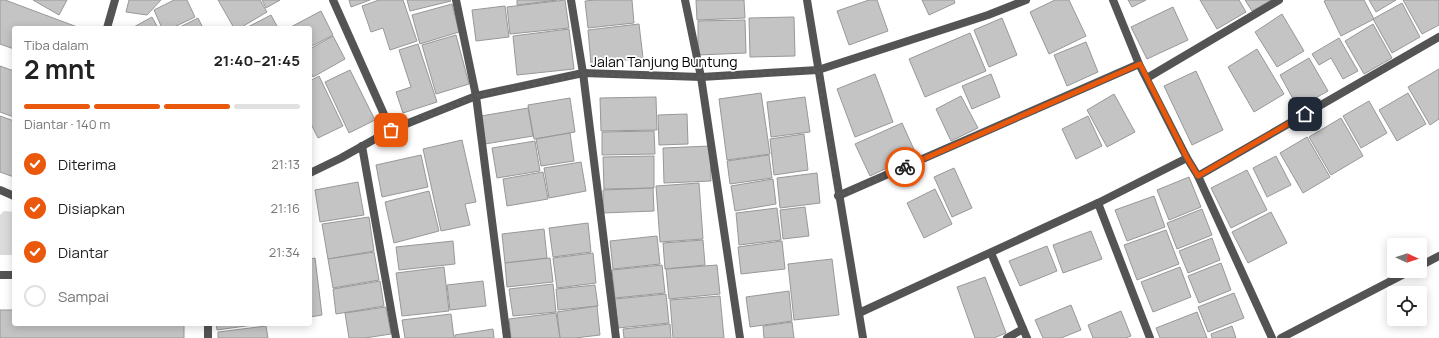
<!DOCTYPE html>
<html lang="id">
<head>
<meta charset="utf-8">
<style>
  :root { --surface:#fff; --page:#f2f2f2; --text:#222; --muted:#767676; --line:#e0e0e0; --accent:#ea580c }
  body { margin:0; font-family:Manrope,sans-serif; background:var(--page); color:var(--text); height:100vh; display:flex; flex-direction:column; font-size:15px; white-space:nowrap }
  * { box-sizing:border-box; margin:0 }
  p { font-size:13px; color:var(--muted) }
  .icon { flex:none; width:22px; height:22px; fill:none; stroke:currentColor; stroke-width:2; stroke-linecap:round; stroke-linejoin:round }
  .map { position:relative; flex:1; overflow:hidden }
  .drawer { position:absolute; left:12px; top:26px; width:300px; height:300px; display:flex; flex-direction:column; background:var(--surface); border-radius:4px; box-shadow:0 2px 10px #0003 }
  .drawer>* { flex:none }
  .needle { width:26px; rotate:93deg }
  .fabs { position:absolute; left:1387px; top:238px; display:grid; gap:8px }
  .fabs a { display:grid; place-items:center; width:40px; height:40px; border-radius:4px; background:var(--surface); box-shadow:0 2px 10px #0003; font-size:20px }
  .pin { position:absolute; display:grid; place-items:center; width:34px; height:34px; color:#fff; margin:-17px; border-radius:8px; box-shadow:0 2px 6px #0006 }
  .courier { position:absolute; display:grid; place-items:center; width:40px; height:40px; margin:-20px; border:3px solid #ea580c; border-radius:50%; background:#fff; color:#222; box-shadow:0 1px 5px #0007 }
  .head em { font-style:normal; font-weight:700 }
  .head div { display:flex; flex-direction:column-reverse }
  .head { display:flex; align-items:center; justify-content:space-between; height:68px; padding:0 12px }
  h1 { font-size:26px; font-weight:700; line-height:30px }
  .bar { display:grid; grid-template-columns:repeat(4,1fr); gap:6px 4px; align-content:center; height:48px; padding:0 12px }
  .bar i { height:5px; border-radius:3px; background:var(--line) }
  .bar .current { background:var(--accent) }
  .bar p { grid-column:span 4 }
  ol { padding:0 12px; list-style:none }
  li { display:flex; align-items:center; gap:12px; height:44px }
  li p { margin-inline-start:auto }
  li .icon { padding:4px; border-radius:50%; background:var(--accent); color:#fff; stroke-width:4 }
  li:last-child { color:var(--muted) }
  li i { width:22px; height:22px; border:2px solid var(--line); border-radius:50% }
  .map>svg:first-child { display:block }
</style>
</head>
<body>
<div class="map">
<svg width="1439" height="338" viewBox="0 0 1439 338">
  <rect width="100%" height="100%" fill="#fff"/>
  <path fill="#dbdbdb" d="M4,211L14,212V255H0V215Z"/>
  <g fill="#c4c4c4" stroke="#989898">
    <path d="M0,0H5L80,28H14V49L0,44Z"/>
    <path d="M33,0H67L59,15Z"/>
    <path d="M129,0H161L147,15L126,12Z"/>
    <path d="M174,0H187L195,17L172,28H162L154,10Z"/>
    <path d="M218,0H260L267,12L240,28H234Z"/>
    <path d="M262,0H280L266,8Z"/>
    <path d="M349,0H370L351,7Z"/>
    <path d="M379,0H403L417,41L390,50L383,28L371,32L362,6Z"/>
    <path d="M407,0H450L451,1L410,11Z"/>
    <path d="M517,0H557L517,5Z"/>
    <path d="M565,0L569,28L510,34L507,7Z"/>
    <path d="M595,0H632L634,23L588,28L585,1Z"/>
    <path d="M696,0H744L745,18L697,20Z"/>
    <path d="M869,0H877L888,31L849,45L837,11Z"/>
    <path d="M922,0H954L955,3L929,15Z"/>
    <path d="M1055,0H1069L1086,36L1049,54L1030,12Z"/>
    <path d="M1128,0H1146L1132,7Z"/>
    <path d="M1200,0H1239L1246,12L1217,29Z"/>
    <path d="M1245,0H1272L1252,11Z"/>
    <path d="M1327,0H1364L1374,19L1341,36L1324,1Z"/>
    <path d="M1369,0H1396L1376,12Z"/>
    <path d="M1403,0H1439V25L1422,34Z"/>
    <path d="M1402,3L1420,37L1392,53L1373,19Z"/>
    <path d="M452,4L459,32L420,44L412,15Z"/>
    <path d="M505,6L509,37L476,41L472,10Z"/>
    <path d="M1173,7L1188,40L1147,59L1131,27Z"/>
    <path d="M321,11L333,35L310,47V28H289Z"/>
    <path d="M1282,14L1304,51L1277,67L1255,32Z"/>
    <path d="M271,15L278,28H246Z"/>
    <path d="M152,17L158,28H132Z"/>
    <path d="M794,17L795,56L750,57L749,18Z"/>
    <path d="M198,18L203,28H178Z"/>
    <path d="M1002,18L1017,55L989,67L974,30Z"/>
    <path d="M745,20L746,53L698,55V21Z"/>
    <path d="M639,24L643,58L591,64L588,30Z"/>
    <path d="M1373,24L1392,58L1364,74L1345,41Z"/>
    <path d="M569,29L574,69L517,75L513,36Z"/>
    <path d="M970,33L986,71L925,97L909,59Z"/>
    <path d="M456,35L469,84L436,94L422,45Z"/>
    <path d="M333,36L345,59L313,77L310,70V49Z"/>
    <path d="M1339,38L1358,71L1343,79L1331,58L1319,65L1312,54Z"/>
    <path d="M1086,42L1098,72L1067,86L1054,55Z"/>
    <path d="M418,44L437,102L403,113L396,92L411,87L399,50Z"/>
    <path d="M1257,49L1284,94L1254,112L1228,67Z"/>
    <path d="M1309,58L1328,91L1298,108L1280,75Z"/>
    <path d="M0,66L14,71V117L0,112Z"/>
    <path d="M1439,69V119L1430,125L1408,87Z"/>
    <path d="M350,70L375,120L349,133L325,82Z"/>
    <path d="M1196,71L1223,130L1192,145L1164,86Z"/>
    <path d="M875,74L893,122L855,137L837,89Z"/>
    <path d="M991,74L1000,97L972,109L962,86Z"/>
    <path d="M319,76L343,126L318,138L310,122V81Z"/>
    <path d="M761,93L770,154L727,160L719,99Z"/>
    <path d="M1408,93L1426,124L1397,141L1379,110Z"/>
    <path d="M1114,94L1135,132L1107,147L1087,110Z"/>
    <path d="M961,96L978,128L951,141L936,109Z"/>
    <path d="M656,97L657,130L601,131L600,98Z"/>
    <path d="M805,97L810,132L771,137L767,102Z"/>
    <path d="M570,98L575,132L534,139L528,105Z"/>
    <path d="M1369,101L1387,133L1361,148L1343,116Z"/>
    <path d="M528,108L533,136L485,144L481,116Z"/>
    <path d="M687,114L688,144L659,145L658,115Z"/>
    <path d="M0,116L14,121V177L0,172Z"/>
    <path d="M1088,116L1102,146L1076,159L1062,129Z"/>
    <path d="M1341,118L1363,156L1331,175L1309,137Z"/>
    <path d="M902,123L916,154L870,176L855,144Z"/>
    <path d="M654,131L655,154L602,155V132Z"/>
    <path d="M570,133L574,161L541,166L536,139Z"/>
    <path d="M804,134L808,170L774,175L770,139Z"/>
    <path d="M1307,137L1330,177L1303,193L1280,153Z"/>
    <path d="M462,140L476,202L465,204L470,225L441,231L423,149Z"/>
    <path d="M535,141L540,171L497,178L492,148Z"/>
    <path d="M710,146L711,181L664,183L663,148Z"/>
    <path d="M421,155L428,187L382,197L376,165Z"/>
    <path d="M769,155L772,178L730,184L727,161Z"/>
    <path d="M654,156V188L604,189L603,157Z"/>
    <path d="M1276,156L1291,185L1267,197L1253,168Z"/>
    <path d="M581,162L586,191L549,198L544,168Z"/>
    <path d="M954,168L972,208L952,217L934,177Z"/>
    <path d="M1247,170L1267,210L1231,228L1211,188Z"/>
    <path d="M543,172L548,199L507,206L503,179Z"/>
    <path d="M817,173L820,203L780,208L777,178Z"/>
    <path d="M1189,177L1201,207L1169,220L1157,190Z"/>
    <path d="M773,179L776,204L735,211L731,186Z"/>
    <path d="M358,182L364,215L320,222L315,190Z"/>
    <path d="M699,183L703,239L660,242L656,186Z"/>
    <path d="M653,188L654,211L603,213V190Z"/>
    <path d="M935,189L952,224L924,238L907,203Z"/>
    <path d="M429,191L439,231L394,243L385,202Z"/>
    <path d="M1154,196L1165,227L1127,241L1115,210Z"/>
    <path d="M805,207L809,236L783,239L780,210Z"/>
    <path d="M777,208L781,240L739,245L736,213Z"/>
    <path d="M1202,209L1212,235L1177,249L1167,223Z"/>
    <path d="M1271,212L1287,243L1248,263L1232,232Z"/>
    <path d="M369,217L374,251L328,259L322,224Z"/>
    <path d="M588,223L591,252L553,257L549,228Z"/>
    <path d="M544,229L547,258L505,263L502,234Z"/>
    <path d="M1166,230L1179,264L1137,280L1124,245Z"/>
    <path d="M1091,231L1102,259L1063,273L1053,245Z"/>
    <path d="M657,236L660,264L613,269L610,241Z"/>
    <path d="M1212,238L1220,260L1188,273L1179,251Z"/>
    <path d="M703,240L705,265L665,269L663,243Z"/>
    <path d="M453,241L455,264L399,270L396,247Z"/>
    <path d="M782,241L785,269L741,274L738,247Z"/>
    <path d="M1047,246L1057,271L1020,286L1009,261Z"/>
    <path d="M374,252L379,280L333,288L328,259Z"/>
    <path d="M593,253L596,283L557,288L553,258Z"/>
    <path d="M315,258L322,315L310,317V259Z"/>
    <path d="M550,258L553,282L507,287L505,263Z"/>
    <path d="M832,259L839,315L794,320L788,264Z"/>
    <path d="M1221,263L1231,290L1199,303L1188,276Z"/>
    <path d="M662,265L665,293L615,298L612,270Z"/>
    <path d="M717,265L720,294L669,299L666,269Z"/>
    <path d="M444,267L449,311L402,316L396,273Z"/>
    <path d="M1180,267L1191,297L1153,312L1141,282Z"/>
    <path d="M985,277L1006,333L994,338H975L957,287Z"/>
    <path d="M380,281L384,306L336,314L333,289Z"/>
    <path d="M483,281L486,306L450,310L447,285Z"/>
    <path d="M553,284L556,312L513,316L509,289Z"/>
    <path d="M595,285L598,306L558,310L556,289Z"/>
    <path d="M789,291L792,321L750,327L746,297Z"/>
    <path d="M1234,293L1244,318L1208,332L1198,307Z"/>
    <path d="M666,294L669,323L618,328L615,299Z"/>
    <path d="M720,296L724,338H673L670,300Z"/>
    <path d="M1071,305L1081,330L1061,338H1043L1035,320Z"/>
    <path d="M597,306L600,335L575,338H560L557,312Z"/>
    <path d="M386,307L391,334L365,338H349L345,313Z"/>
    <path d="M0,310H14V324H184V338H0Z"/>
    <path d="M1121,311L1131,336L1126,338H1093L1088,325Z"/>
    <path d="M1197,312L1207,338H1160L1156,328Z"/>
    <path d="M556,313L560,338H511L509,319Z"/>
    <path d="M451,314L454,338H405L402,320Z"/>
    <path d="M792,322L794,338H764L763,326Z"/>
    <path d="M216,324H260L217,330Z"/>
    <path d="M670,324L671,338H624L623,329Z"/>
    <path d="M266,326L268,338H218V332Z"/>
    <path d="M1232,326L1236,338H1212L1211,334Z"/>
    <path d="M493,329L494,338H455V335Z"/>
  </g>
  <g fill="none" stroke-linecap="round" stroke-linejoin="round">
    <path stroke="#545454" stroke-width="8" d="M0,275H14"/>
    <g stroke="#545454" stroke-width="8">
      <path d="M333,0L391,130"/>
      <path d="M456,0L476,96L507,338"/>
      <path d="M571,0L583,73L616,338"/>
      <path d="M685,0L701,77L740,338"/>
      <path d="M807,0L863,338"/>
      <path d="M1113,0L1139,64L1187,158L1198,176L1272,338"/>
      <path d="M107,28L115,0"/>
      <path d="M1147,78L1279,0"/>
      <path d="M362,146L396,338"/>
      <path d="M310,173L341,158L391,130L476,96L583,73L701,77L818,70L988,15L1026,0"/>
      <path d="M1198,176L1439,37"/>
      <path d="M0,190L14,196"/>
      <path d="M838,196L1139,64"/>
      <path d="M1098,203L1150,338"/>
      <path d="M991,253L1027,338"/>
      <path d="M1420,266L1439,256"/>
      <path d="M859,313L1098,203L1187,158"/>
      <path d="M208,338V324"/>
      <path d="M1007,338L1023,329"/>
      <path d="M1281,338L1410,271"/>
    </g>
  </g>
  <g fill="none" stroke-linecap="round" stroke-linejoin="round">
    <path stroke="#595959" stroke-width="4" stroke-dasharray="0 7.2" d="M391,130L476,96L583,74L701,77L818,70L838,196L905,167"/>
    <path stroke="#ea580c" stroke-width="5" d="M905,167L1140,64L1187,158L1198,176L1305,114"/>
  </g>
  <g text-anchor="middle" dominant-baseline="central" stroke-width="3.5" stroke-linejoin="round" paint-order="stroke">
    <g font-size="14" fill="#000" stroke="#fff">
      <text x="664" y="61">Jalan Tanjung Buntung</text>
    </g>
  </g>
</svg>
<div class="fabs">
<a><svg class="needle" viewBox="-14 -14 28 28"><path d="M0-13l5 13h-10z" fill="#e53935"/><path d="M0 13l5-13h-10z" fill="#767676"/></svg></a>
<a><svg class="icon" aria-label="locate" viewBox="0 0 24 24"><circle cx="12" cy="12" r="6"/><path d="M12 2v4M12 18v4M2 12h4M18 12h4"/></svg></a>
</div>
<div class="pin" style="left:391px;top:130px;background:#ea580c"><svg class="icon" aria-label="bag" viewBox="0 0 24 24"><path d="M5 8h14l-1 12H6zM9 8a3 3 0 0 1 6 0"/></svg></div>
<div class="pin" style="left:1305px;top:114px;background:#1f2937"><svg class="icon" aria-label="home" viewBox="0 0 24 24"><path d="M3 11l9-7 9 7M6 9v11h12V9"/></svg></div>
<div class="courier" style="left:905px;top:167px"><svg class="icon" aria-label="bike" viewBox="0 0 24 24"><circle cx="6" cy="16" r="4"/><circle cx="18" cy="16" r="4"/><path d="M6 16l4-8h5l3 8M10 8l3 8H6M13 5h3"/></svg></div>
<section class="drawer">
<div class="head"><div><h1>2 mnt</h1><p>Tiba dalam</p></div><em>21:40–21:45</em></div>
<div class="bar"><i class="current"></i><i class="current"></i><i class="current"></i><i></i><p>Diantar · 140 m</p></div>
<ol>
<li><svg class="icon" aria-label="check" viewBox="0 0 24 24"><path d="M5 12l5 5 9-10"/></svg>Diterima<p>21:13</p></li>
<li><svg class="icon" aria-label="check" viewBox="0 0 24 24"><path d="M5 12l5 5 9-10"/></svg>Disiapkan<p>21:16</p></li>
<li><svg class="icon" aria-label="check" viewBox="0 0 24 24"><path d="M5 12l5 5 9-10"/></svg>Diantar<p>21:34</p></li>
<li><i></i>Sampai</li>
</ol>
</section>
</div>
</body>
</html>
